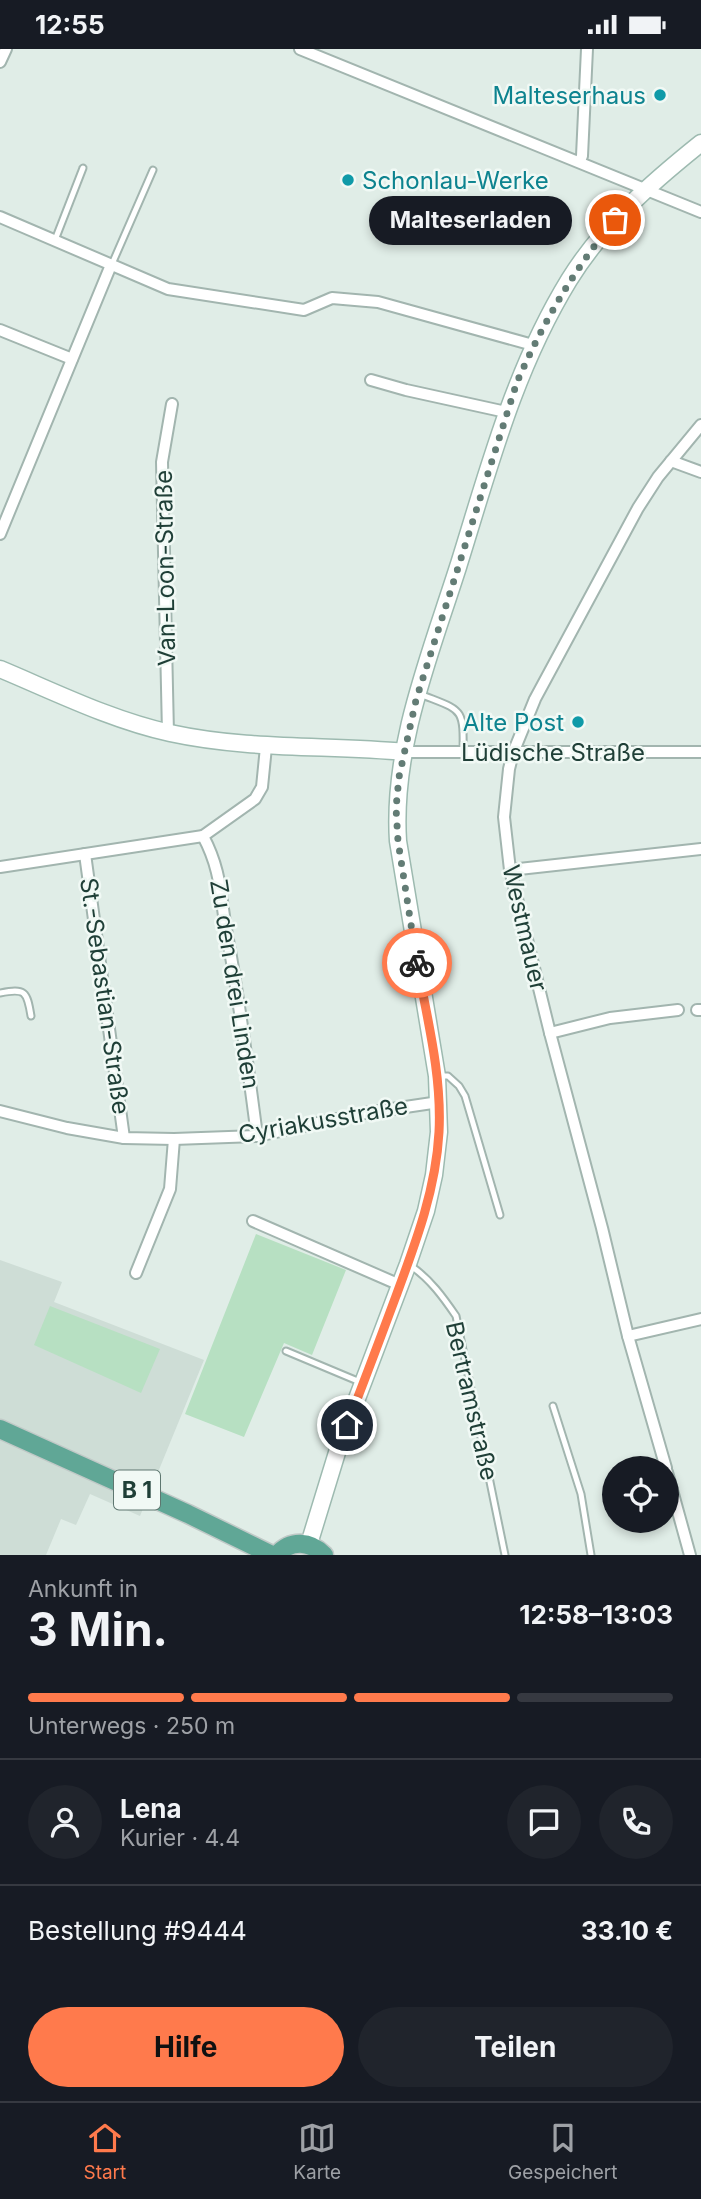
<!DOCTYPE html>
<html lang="de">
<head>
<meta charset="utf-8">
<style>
  :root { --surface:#171b24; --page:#20242c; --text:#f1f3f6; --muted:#9ea1a6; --line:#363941; --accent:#ff7a4c }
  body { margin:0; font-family:Inter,sans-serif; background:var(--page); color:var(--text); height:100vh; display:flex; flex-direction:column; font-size:26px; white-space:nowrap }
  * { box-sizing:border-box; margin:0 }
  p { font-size:23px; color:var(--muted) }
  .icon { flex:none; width:38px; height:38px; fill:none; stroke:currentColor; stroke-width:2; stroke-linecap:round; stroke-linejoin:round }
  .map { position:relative; height:1506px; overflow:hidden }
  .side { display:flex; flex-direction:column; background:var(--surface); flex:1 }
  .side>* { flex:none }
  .tools { position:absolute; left:602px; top:1407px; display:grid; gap:14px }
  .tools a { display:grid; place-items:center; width:77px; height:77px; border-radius:50%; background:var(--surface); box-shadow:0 4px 10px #0003; font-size:35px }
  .pin { position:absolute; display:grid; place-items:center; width:60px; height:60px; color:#fff; margin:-30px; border:4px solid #fff; border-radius:50%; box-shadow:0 2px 7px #0007 }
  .courier { position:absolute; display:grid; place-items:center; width:70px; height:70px; margin:-35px; border:5px solid #ff7a4c; border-radius:50%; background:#fff; color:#222; box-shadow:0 2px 9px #0007 }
  .bubble { position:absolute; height:49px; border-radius:24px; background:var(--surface); box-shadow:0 4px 10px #0003; font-size:23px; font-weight:700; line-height:49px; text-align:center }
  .overview em { font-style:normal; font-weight:700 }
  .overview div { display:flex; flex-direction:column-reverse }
  .overview { display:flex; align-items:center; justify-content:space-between; height:119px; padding:0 28px }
  h1 { font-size:46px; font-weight:700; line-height:52px }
  .bar { display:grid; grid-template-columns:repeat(4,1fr); gap:10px 7px; align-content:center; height:84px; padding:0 28px }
  .bar i { height:9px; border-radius:5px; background:var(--line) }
  .bar .current { background:var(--accent) }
  .bar p { grid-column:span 4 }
  .line { display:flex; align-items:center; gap:18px; padding:0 28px; border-top:2px solid var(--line) }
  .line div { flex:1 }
  .round { display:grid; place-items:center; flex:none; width:74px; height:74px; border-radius:37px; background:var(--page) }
  .button { display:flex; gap:14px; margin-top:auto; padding:14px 28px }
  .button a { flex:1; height:80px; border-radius:42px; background:var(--accent); color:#111; font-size:28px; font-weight:700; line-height:80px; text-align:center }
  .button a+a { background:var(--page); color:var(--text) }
  .status { display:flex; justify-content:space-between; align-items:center; height:49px; padding:0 35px; background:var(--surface); direction:ltr }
  .status svg { height:19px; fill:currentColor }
  .tab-bar { display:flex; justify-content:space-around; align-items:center; height:98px; border-top:2px solid var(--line); background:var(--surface); font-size:19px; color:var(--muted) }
  .tab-bar a { display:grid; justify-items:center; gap:4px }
  .tab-bar .current { color:var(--accent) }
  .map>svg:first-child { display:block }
</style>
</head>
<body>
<div class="status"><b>12:55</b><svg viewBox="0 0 49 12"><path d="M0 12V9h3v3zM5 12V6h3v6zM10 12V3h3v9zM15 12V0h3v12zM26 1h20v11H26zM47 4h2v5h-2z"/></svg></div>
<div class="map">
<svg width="701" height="1506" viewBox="0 0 701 1506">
  <rect width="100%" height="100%" fill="#e0ede7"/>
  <path fill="#ceddd6" d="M0,1211L62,1233L54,1253L204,1311L140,1467L90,1445L76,1476L61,1470L46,1506H0Z"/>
  <g fill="#b7e0c2">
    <path d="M256,1185L346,1221L312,1306L284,1294L244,1388L185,1365Z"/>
    <path d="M50,1257L160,1300L141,1344L34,1296Z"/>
  </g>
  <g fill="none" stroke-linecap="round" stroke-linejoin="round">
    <defs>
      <g id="service">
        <path d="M55,191L83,119"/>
        <path d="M112,215L153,121"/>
        <path d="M420,645C462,662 464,657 463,704"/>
        <path d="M0,944C25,939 27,942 31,967"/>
        <path d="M438,1027H448L459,1037L465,1047L500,1166"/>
        <path d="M411,1217C430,1230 443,1248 456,1267L505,1506"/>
        <path d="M286,1302L360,1333"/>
        <path d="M553,1357L581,1445L591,1506"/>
      </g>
      <g id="minor">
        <path d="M300,0L701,163"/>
        <path d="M0,13L6,0"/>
        <path d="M580,112L582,107L587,0"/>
        <path d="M0,168L168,240L304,261L332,249L378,253L533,296"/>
        <path d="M0,281L72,310"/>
        <path d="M371,331L406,341L506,363"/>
        <path d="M671,412L701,423"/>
        <path d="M0,485L111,216"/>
        <path d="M168,684L162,413L172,355"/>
        <path d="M405,703H701"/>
        <path d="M203,787C221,821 220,844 226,880C239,948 248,1017 257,1087"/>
        <path d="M85,805L124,1089"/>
        <path d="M0,818L203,787L255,750L262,738L266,698"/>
        <path d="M510,821L701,800"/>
        <path d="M697,961H701"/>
        <path d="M550,984L610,969L678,961"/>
        <path d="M0,1062L67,1079L124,1089L174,1090L257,1087L365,1064L439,1053"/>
        <path d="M253,1172L400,1236"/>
        <path d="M136,1224L170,1140L174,1090"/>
        <path d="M628,1287L701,1270"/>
        <path d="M666,1419L628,1287L602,1179L550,984L510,821L504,768L509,720L513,704L535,650L638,459L658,428L701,376"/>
        <path d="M667,1423L690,1506"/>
      </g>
      <g id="secondary">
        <path d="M0,620C55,643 111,671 170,684C248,701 326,696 405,703"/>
        <path d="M309,1495L339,1397L408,1215L426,1162L434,1126L439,1083L437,1027L398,792C392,698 430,606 458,518C489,419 514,321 569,231C603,176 651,134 701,94"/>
      </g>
      <g id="primary">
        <path d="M0,1380L188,1465L272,1506"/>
        <path d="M277,1506C291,1490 310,1492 324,1506"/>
      </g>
    </defs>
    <use href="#service" stroke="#a2b5af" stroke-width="9"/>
    <use href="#minor" stroke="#a2b5af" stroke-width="14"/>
    <use href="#secondary" stroke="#9dbab0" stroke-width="19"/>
    <use href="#primary" stroke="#c0c9c7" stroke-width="21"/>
    <use href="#service" stroke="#fff" stroke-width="5"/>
    <use href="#minor" stroke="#fff" stroke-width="10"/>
    <use href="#secondary" stroke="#fff" stroke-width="16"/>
    <use href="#primary" stroke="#60a796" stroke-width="18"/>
  </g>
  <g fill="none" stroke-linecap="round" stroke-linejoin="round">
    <path stroke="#637c75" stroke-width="7" stroke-dasharray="0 12.6" d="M417,914L398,792L396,759L399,728L416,651L517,333C543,274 574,220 615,171"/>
    <path stroke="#ff7a4c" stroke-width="9" d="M347,1376C364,1333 380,1290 396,1247C416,1193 436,1140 439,1083C442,1026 427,969 417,914"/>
  </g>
  <g fill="#0f9aa8" stroke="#f1f9f5" stroke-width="2.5">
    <circle cx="660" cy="46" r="7"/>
    <circle cx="348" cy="131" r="7"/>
    <circle cx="578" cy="673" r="7"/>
  </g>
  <g text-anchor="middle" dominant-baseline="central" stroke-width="5" stroke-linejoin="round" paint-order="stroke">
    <rect fill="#f1f9f5" stroke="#5e7770" stroke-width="2" x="114" y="1421.5" width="46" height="39" rx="5"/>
    <g font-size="23" font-weight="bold" fill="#1f3f37">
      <text x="137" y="1441">B 1</text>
    </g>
    <g font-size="24" fill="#0d838f" stroke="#f1f9f5" text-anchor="end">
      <text x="646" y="46">Malteserhaus</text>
      <text x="362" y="131" text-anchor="start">Schonlau-Werke</text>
      <text x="564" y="673">Alte Post</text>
    </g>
    <g font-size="24" fill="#1f3f37" stroke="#f1f9f5">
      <text transform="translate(165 519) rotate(-91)">Van-Loon-Straße</text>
      <text x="553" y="703">Lüdische Straße</text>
      <text transform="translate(525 879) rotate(77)">Westmauer</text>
      <text transform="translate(235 935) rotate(81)">Zu den drei Linden</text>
      <text transform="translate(105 947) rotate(82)">St.-Sebastian-Straße</text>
      <text transform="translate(323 1071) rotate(-10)">Cyriakusstraße</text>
      <text transform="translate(472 1352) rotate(77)">Bertramstraße</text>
    </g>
  </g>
</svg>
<div class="tools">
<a><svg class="icon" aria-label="locate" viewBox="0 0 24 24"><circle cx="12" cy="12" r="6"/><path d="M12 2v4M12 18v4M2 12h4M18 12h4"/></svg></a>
</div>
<div class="pin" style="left:615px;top:171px;background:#ea580c"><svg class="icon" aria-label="bag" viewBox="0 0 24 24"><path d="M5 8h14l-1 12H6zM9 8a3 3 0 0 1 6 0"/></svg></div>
<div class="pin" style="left:347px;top:1376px;background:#1f2937"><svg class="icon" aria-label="home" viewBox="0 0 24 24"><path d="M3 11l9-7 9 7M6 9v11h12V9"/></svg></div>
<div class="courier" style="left:417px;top:914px"><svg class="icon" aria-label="bike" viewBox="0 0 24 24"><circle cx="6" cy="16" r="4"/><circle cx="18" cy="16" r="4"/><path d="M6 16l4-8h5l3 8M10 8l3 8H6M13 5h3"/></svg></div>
<div class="bubble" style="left:369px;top:147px;width:203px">Malteserladen</div>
</div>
<section class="side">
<div class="overview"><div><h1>3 Min.</h1><p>Ankunft in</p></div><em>12:58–13:03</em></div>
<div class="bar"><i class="current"></i><i class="current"></i><i class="current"></i><i></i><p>Unterwegs · 250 m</p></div>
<div class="line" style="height:126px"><a class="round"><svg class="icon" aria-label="person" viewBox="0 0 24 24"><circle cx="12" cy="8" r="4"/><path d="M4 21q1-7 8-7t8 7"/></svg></a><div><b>Lena</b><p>Kurier · 4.4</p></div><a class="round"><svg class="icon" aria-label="chat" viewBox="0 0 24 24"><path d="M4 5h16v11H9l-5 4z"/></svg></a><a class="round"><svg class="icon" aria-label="phone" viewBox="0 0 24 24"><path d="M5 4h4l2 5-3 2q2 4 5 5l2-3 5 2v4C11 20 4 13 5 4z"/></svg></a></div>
<div class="line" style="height:91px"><div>Bestellung #9444</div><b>33.10 €</b></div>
<div class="button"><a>Hilfe</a><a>Teilen</a></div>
</section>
<nav class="tab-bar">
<a class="current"><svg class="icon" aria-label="home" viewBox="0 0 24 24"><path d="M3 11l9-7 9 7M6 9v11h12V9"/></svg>Start</a>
<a><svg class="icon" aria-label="map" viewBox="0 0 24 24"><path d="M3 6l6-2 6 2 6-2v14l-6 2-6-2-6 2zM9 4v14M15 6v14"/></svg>Karte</a>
<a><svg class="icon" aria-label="saved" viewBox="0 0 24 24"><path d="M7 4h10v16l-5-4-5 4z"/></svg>Gespeichert</a>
</nav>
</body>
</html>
